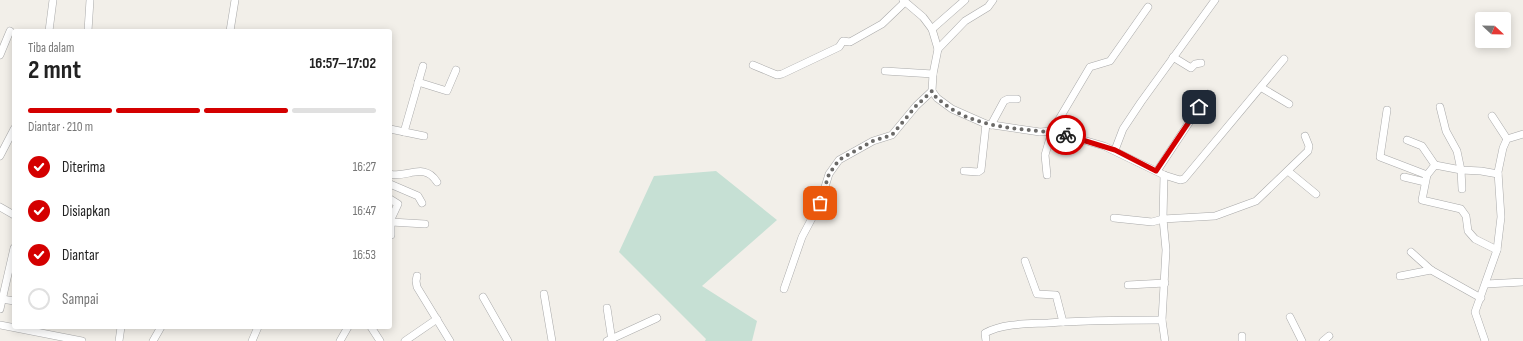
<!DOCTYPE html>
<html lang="id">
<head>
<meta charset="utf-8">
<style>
  :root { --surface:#fff; --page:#f6f6f6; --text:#222; --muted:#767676; --line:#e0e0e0; --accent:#d40000 }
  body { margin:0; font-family:"Sofia Sans Condensed",sans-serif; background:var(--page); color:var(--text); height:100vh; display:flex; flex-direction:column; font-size:15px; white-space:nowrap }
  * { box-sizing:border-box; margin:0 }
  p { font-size:13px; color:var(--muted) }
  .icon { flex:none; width:22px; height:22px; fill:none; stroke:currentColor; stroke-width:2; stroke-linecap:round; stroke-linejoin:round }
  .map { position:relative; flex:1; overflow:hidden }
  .drawer { position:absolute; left:12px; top:29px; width:380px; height:300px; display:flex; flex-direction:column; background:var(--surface); border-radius:4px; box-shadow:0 2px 10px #0003 }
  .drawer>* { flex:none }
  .needle { width:26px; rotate:112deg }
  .tools { position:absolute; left:1475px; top:12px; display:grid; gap:8px }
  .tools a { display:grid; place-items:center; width:36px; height:36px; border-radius:4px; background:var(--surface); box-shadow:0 2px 10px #0003; font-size:20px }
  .pin { position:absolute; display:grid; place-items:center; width:34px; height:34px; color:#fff; margin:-17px; border-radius:8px; box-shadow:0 2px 6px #0006 }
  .courier { position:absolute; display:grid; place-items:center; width:40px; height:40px; margin:-20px; border:3px solid #d40000; border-radius:50%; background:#fff; color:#222; box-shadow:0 1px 5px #0007 }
  .head em { font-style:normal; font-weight:700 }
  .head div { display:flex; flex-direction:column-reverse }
  .head { display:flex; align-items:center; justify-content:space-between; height:68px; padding:0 16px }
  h1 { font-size:26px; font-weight:700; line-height:30px }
  .bar { display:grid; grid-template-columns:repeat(4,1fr); gap:6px 4px; align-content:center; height:48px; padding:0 16px }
  .bar i { height:5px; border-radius:3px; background:var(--line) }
  .bar .active { background:var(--accent) }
  .bar p { grid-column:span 4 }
  ol { padding:0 16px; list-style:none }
  li { display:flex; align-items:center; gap:12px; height:44px }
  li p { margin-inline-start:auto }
  li .icon { padding:4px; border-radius:50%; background:var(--accent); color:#fff; stroke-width:4 }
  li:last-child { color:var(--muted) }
  li i { width:22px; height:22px; border:2px solid var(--line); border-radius:50% }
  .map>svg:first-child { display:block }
</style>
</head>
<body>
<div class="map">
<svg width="1523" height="341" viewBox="0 0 1523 341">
  <rect width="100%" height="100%" fill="#f2efe9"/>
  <path fill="#c6e0d4" d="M716,171L777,220L702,286L757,321L752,341H705L706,339L619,252L654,176Z"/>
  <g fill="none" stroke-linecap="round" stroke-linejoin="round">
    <defs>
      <g id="minor">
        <path d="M903,0L923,17L932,29L938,49L933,74L932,91L937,98L952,109L986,124L1040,132L1052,131L1104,146L1164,175L1180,180L1184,179L1284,59"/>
        <path d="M932,29L965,0"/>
        <path d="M49,31L53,0"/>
        <path d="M88,31L90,0"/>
        <path d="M230,31L235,0"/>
        <path d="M938,49L965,21L988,7L993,0"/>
        <path d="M0,55L10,31"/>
        <path d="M1173,57L1191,68L1195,64L1201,63"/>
        <path d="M753,65L777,75L782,74L839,47L843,41L850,42L882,24L905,2"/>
        <path d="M885,71L933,74"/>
        <path d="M418,82L447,91L456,70"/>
        <path d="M1262,88L1289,104"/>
        <path d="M1440,107L1446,131L1457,151L1461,170L1481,171L1498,174"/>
        <path d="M1387,110L1380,157L1427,175"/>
        <path d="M1492,116L1507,139"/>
        <path d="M991,125L1004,101L1008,99H1017"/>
        <path d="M390,129L424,136"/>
        <path d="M404,132L423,66"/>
        <path d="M1407,140L1422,146L1435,165"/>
        <path d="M1115,150L1123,129L1141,102L1215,0"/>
        <path d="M0,156L14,129"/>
        <path d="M964,171L978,172L981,170L986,124"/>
        <path d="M1157,171L1208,94"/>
        <path d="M1288,171L1316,194"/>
        <path d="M390,174C406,179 424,161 437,182"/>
        <path d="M1047,175L1045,155L1052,131L1090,67L1110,61L1148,7"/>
        <path d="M1164,175L1163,219L1166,250L1162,320L1165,341"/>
        <path d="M1404,177L1425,182"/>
        <path d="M390,184L418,196L422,203"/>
        <path d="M1462,189L1461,170L1435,165L1427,175L1422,200L1461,209L1466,216L1468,231L1475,239L1497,250"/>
        <path d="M390,199L398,204L391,219V235"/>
        <path d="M0,207L14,215"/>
        <path d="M1114,218L1152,222L1163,219L1215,216L1256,201L1308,151L1309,146L1305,136"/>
        <path d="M391,222L425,224"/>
        <path d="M1411,252L1431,270L1481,298"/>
        <path d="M1025,261L1037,294L1056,295L1063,322"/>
        <path d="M417,276L416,281L417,287L450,341"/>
        <path d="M1400,276L1431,270"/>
        <path d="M1486,284L1523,282"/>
        <path d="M1128,285L1165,283"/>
        <path d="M784,289L802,237L820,203L829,174L839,160L873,141L892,135L916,106L932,91"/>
        <path d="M544,294L552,341"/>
        <path d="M483,297L508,341"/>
        <path d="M2,299L14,301"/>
        <path d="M607,308L612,341"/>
        <path d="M0,309L14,248"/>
        <path d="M1290,317L1302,341"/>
        <path d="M0,325L82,341"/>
        <path d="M371,327L380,341"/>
        <path d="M1242,336V341"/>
        <path d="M119,341L121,327"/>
        <path d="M153,341L161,327"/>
        <path d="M252,341L258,327"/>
        <path d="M340,341L348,327"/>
        <path d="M405,341L437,319"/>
        <path d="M607,341L657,318"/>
        <path d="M986,341L985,333C1004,323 1027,324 1048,323C1086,320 1124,320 1162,320"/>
        <path d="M1323,341L1329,336"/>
        <path d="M1485,341L1475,312L1497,250L1501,217L1498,172L1503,148L1507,139L1523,134"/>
      </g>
    </defs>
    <use href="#minor" stroke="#a9a9a9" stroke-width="8"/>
    <use href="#minor" stroke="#fff" stroke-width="7"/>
  </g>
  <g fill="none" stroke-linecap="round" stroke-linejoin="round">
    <path stroke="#6b6a68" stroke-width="4" stroke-dasharray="0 7.2" d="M820,203L829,174L839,160L873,141L892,135L916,106L932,91C935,98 941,101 947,106C974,125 1007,128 1038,131C1048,132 1056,132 1066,135"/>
    <path stroke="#d40000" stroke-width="5" d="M1066,135L1115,150L1156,171L1199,107"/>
  </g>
</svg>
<div class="tools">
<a><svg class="needle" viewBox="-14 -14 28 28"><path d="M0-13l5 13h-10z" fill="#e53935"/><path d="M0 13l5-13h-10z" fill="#767676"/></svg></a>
</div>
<div class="pin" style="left:820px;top:203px;background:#ea580c"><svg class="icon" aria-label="bag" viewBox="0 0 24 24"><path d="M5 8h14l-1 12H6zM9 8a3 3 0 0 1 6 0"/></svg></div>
<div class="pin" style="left:1199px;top:107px;background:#1f2937"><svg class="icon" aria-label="home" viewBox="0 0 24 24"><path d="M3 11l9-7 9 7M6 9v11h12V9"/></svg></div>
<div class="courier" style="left:1066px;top:135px"><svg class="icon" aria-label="bike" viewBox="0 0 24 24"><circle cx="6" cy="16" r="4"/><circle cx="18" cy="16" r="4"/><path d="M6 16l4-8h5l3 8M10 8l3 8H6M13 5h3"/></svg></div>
<section class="drawer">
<div class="head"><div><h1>2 mnt</h1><p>Tiba dalam</p></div><em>16:57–17:02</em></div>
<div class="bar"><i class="active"></i><i class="active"></i><i class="active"></i><i></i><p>Diantar · 210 m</p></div>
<ol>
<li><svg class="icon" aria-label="check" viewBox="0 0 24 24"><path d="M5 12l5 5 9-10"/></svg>Diterima<p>16:27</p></li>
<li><svg class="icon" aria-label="check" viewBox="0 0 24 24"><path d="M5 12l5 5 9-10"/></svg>Disiapkan<p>16:47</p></li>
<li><svg class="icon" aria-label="check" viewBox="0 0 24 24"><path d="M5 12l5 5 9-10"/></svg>Diantar<p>16:53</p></li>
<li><i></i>Sampai</li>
</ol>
</section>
</div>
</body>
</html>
